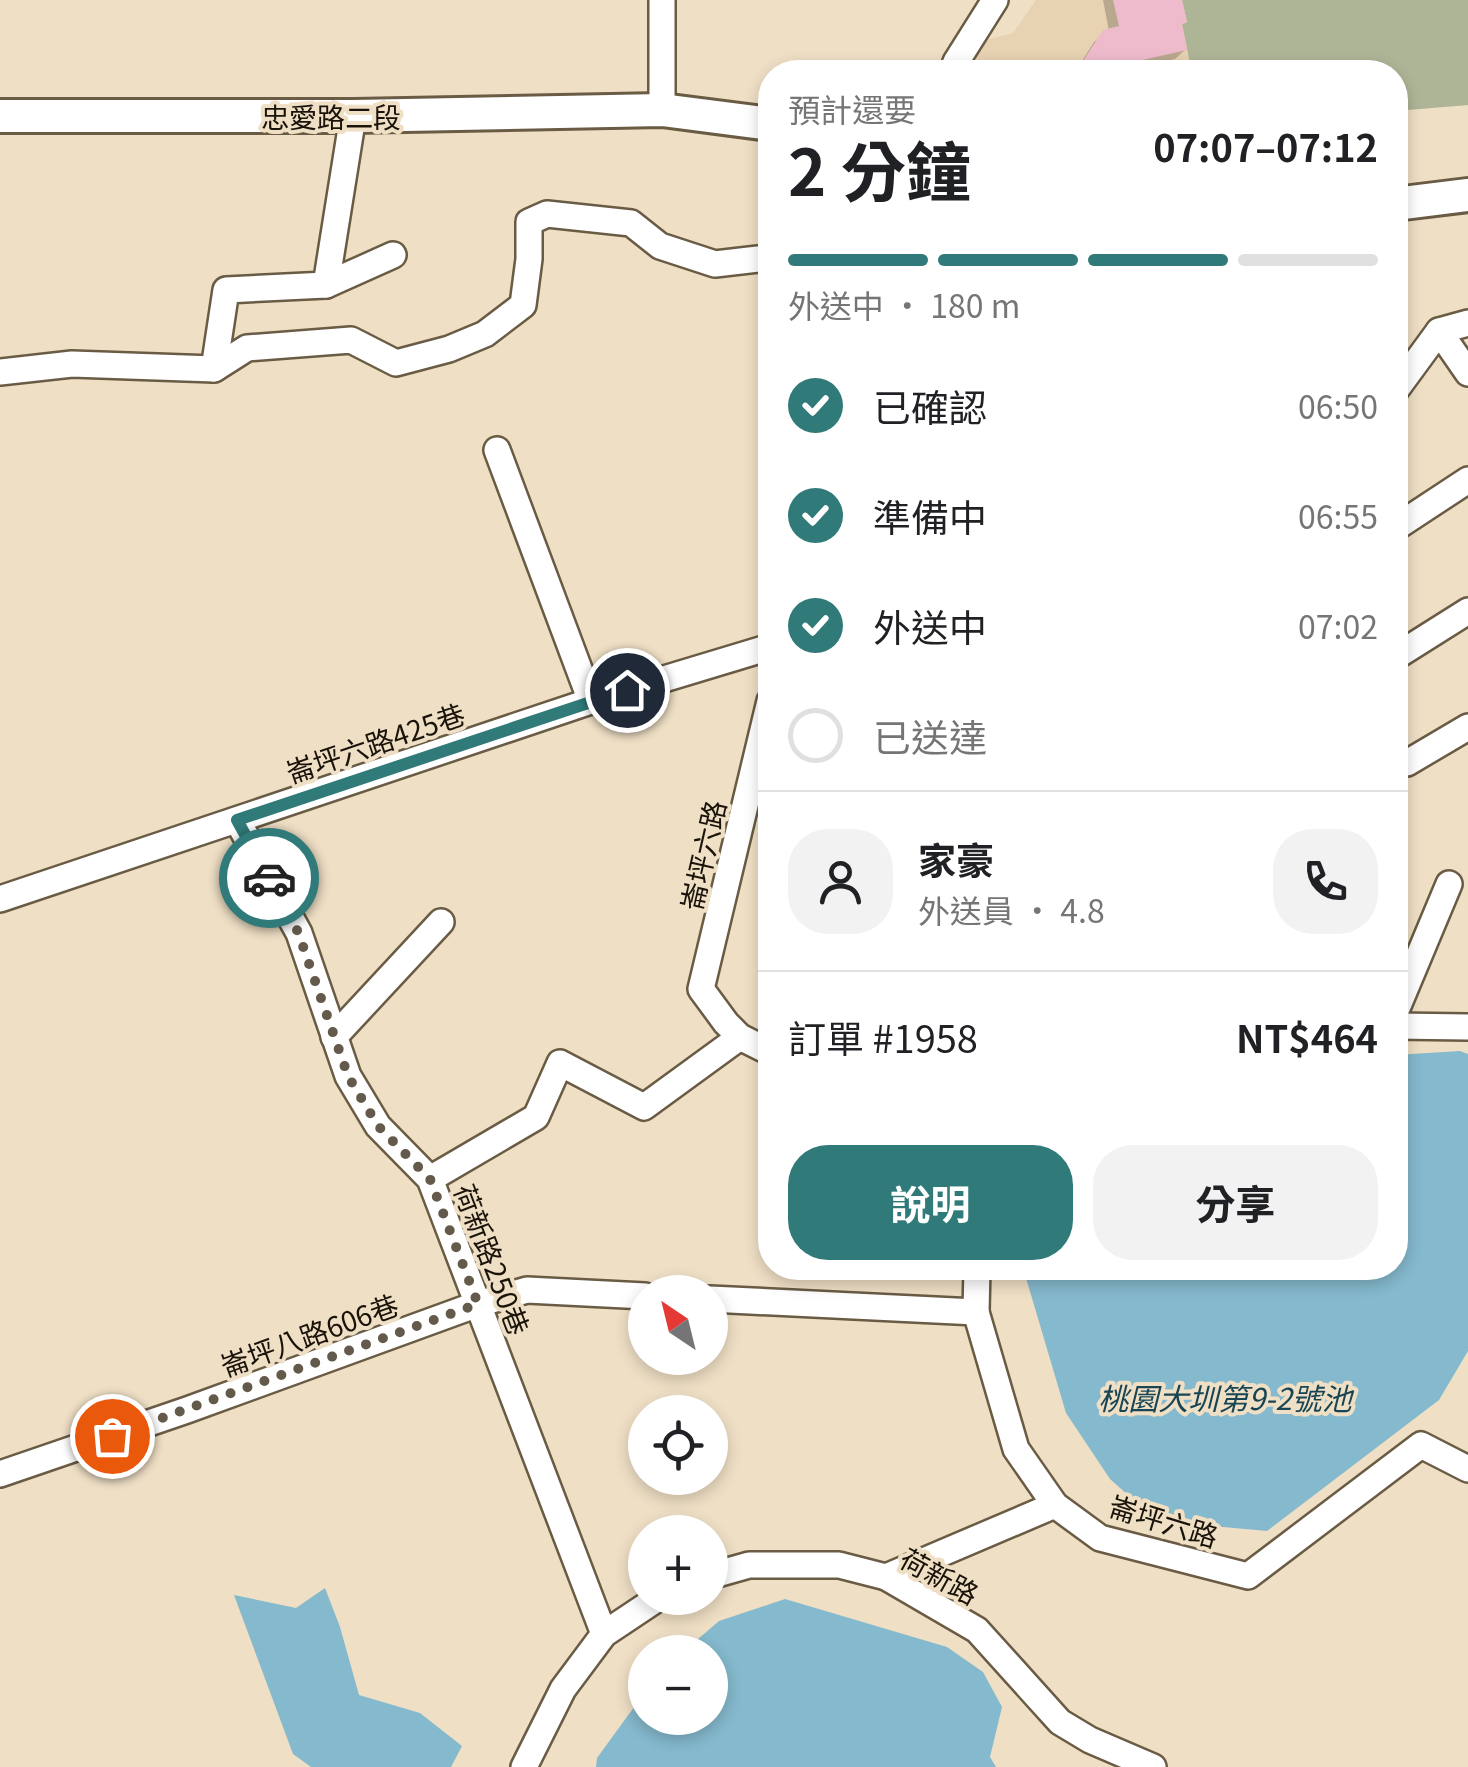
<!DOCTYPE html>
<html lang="zh-TW">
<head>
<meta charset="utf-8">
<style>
  :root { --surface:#fff; --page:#f2f2f2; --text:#202124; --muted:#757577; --line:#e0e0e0; --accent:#307a7a }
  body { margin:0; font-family:Georgia,"Noto Sans TC",serif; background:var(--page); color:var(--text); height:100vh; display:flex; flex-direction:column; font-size:38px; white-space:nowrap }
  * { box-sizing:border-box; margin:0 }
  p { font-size:32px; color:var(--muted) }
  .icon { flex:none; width:55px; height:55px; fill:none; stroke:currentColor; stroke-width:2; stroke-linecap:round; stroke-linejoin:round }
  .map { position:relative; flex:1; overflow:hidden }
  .drawer { position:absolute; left:758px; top:60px; width:650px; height:1220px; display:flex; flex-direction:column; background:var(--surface); border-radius:40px; box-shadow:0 5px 15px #0003 }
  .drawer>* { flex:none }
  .needle { width:65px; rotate:325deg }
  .fabs { position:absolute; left:628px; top:1275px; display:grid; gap:20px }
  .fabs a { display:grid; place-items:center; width:100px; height:100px; border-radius:50%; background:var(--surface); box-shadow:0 5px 15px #0003; font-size:50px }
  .pin { position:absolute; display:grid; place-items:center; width:85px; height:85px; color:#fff; margin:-42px; border:5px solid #fff; border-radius:50%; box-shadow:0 2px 10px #0007 }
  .courier { position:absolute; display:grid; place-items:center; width:100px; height:100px; margin:-50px; border:8px solid #307a7a; border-radius:50%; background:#fff; color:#222; box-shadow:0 2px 12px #0007 }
  .overview em { font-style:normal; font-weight:700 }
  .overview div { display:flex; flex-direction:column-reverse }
  .overview { display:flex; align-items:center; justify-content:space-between; height:170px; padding:0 30px }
  h1 { font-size:65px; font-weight:700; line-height:75px }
  .bar { display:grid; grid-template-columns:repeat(4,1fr); gap:15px 10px; align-content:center; height:120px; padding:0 30px }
  .bar i { height:12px; border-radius:8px; background:var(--line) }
  .bar .current { background:var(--accent) }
  .bar p { grid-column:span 4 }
  .line { display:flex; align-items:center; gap:25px; padding:0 30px; border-top:2px solid var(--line) }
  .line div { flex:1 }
  .round { display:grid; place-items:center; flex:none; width:105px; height:105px; border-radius:40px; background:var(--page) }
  ol { padding:0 30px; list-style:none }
  li { display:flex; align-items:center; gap:30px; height:110px }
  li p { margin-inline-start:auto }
  li .icon { padding:10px; border-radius:50%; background:var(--accent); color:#fff; stroke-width:4 }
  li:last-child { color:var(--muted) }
  li i { width:55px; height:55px; border:5px solid var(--line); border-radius:50% }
  .button { display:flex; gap:20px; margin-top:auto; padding:20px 30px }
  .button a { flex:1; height:115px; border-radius:40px; background:var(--accent); color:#fff; font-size:40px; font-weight:700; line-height:115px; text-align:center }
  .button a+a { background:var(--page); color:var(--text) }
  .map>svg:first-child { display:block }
</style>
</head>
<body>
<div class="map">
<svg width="1468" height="1767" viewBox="0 0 1468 1767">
  <rect width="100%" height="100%" fill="#efdfc5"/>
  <path fill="#e7d2b2" d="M1036,0H1468V105L1395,111V72H970L966,69L985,40L1013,33Z"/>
  <path fill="#aeb597" d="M1182,0H1468V105L1395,111V72H1174L1191,68L1182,24L1187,22Z"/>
  <g fill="#85b9cd">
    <path d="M1460,1051L1468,1054V1351L1439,1400L1267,1531L1157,1521L1110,1479L1066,1413L1026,1278L1027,1268H1395V1055Z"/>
    <path d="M325,1588L340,1627L359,1695L420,1713L462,1746L451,1767H311L293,1754L234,1595L296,1608Z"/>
    <path d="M785,1599L947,1647L983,1672L1002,1707L990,1757L996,1767H596L597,1758L645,1692V1718H710V1652H683L719,1621Z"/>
  </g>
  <path fill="#0003" d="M1103,0H1180L1184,22L1180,26L1185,50L1175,59L1116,72H1075L1094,42L1105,32L1109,31Z"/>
  <path fill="#ebc" d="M1113,0H1182L1187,22L1182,24L1187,50L1089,72H1076L1103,30L1119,26Z"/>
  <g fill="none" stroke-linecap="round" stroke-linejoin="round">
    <defs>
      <g id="minor">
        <path d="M662,0V110"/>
        <path d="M952,72L956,62L995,0"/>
        <path d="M326,285L393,255"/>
        <path d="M1439,331L1468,373"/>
        <path d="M214,369L226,290L326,285L353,116"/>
        <path d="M0,372L72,364L214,369L247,348L351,340L396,363L449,349L485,334L523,305L529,259V222L547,214L631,223L660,246L715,264L758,259L770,261"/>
        <path d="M1395,391L1439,331L1468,323"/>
        <path d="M497,450L591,701"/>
        <path d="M1395,528L1468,480"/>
        <path d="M1395,657L1468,611"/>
        <path d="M770,701L701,989L726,1023L740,1037L770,1052"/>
        <path d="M1395,758L1407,763L1468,727"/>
        <path d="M237,820L299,933L348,1076L378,1126L430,1179L604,1634"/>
        <path d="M0,899L591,701L770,647"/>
        <path d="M1395,1013L1449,884"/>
        <path d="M1395,1026L1468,1027"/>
        <path d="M334,1037L441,922"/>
        <path d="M430,1179L536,1117L560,1063L644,1107L740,1037"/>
        <path d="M977,1268L976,1312L1016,1449L1055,1505L1100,1538L1248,1576L1421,1445L1468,1469"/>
        <path d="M710,1299L976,1312"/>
        <path d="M0,1474L187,1410L478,1304L527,1290L645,1296"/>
        <path d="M710,1576L749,1565H839L886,1577L977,1630L1060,1722L1090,1740L1153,1767"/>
        <path d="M886,1577L1055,1505"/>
        <path d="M524,1767L563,1689L604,1634L658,1598"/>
      </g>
      <g id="major">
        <path d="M0,116H353L662,110L770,124"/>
        <path d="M1395,204L1468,195"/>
      </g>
    </defs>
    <use href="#minor" stroke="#695b44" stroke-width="30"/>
    <use href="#major" stroke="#695b44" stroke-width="38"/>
    <use href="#minor" stroke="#fff" stroke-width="25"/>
    <use href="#major" stroke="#fff" stroke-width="32"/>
  </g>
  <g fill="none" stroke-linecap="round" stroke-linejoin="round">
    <path stroke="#645a4b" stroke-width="10" stroke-dasharray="0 18" d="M112,1436L478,1304L430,1179L378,1126L348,1076L298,932L269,878"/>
    <path stroke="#307a7a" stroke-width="12" d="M269,878L237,820L627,690"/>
  </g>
  <g text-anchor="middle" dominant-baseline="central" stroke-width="8" stroke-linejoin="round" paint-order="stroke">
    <g font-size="28" fill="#19130a" stroke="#efdfc5">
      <text x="331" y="116">忠愛路二段</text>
      <text transform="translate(375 742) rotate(-19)">崙坪六路425巷</text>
      <text transform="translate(702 855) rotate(-77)">崙坪六路</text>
      <text transform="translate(493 1259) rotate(69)">荷新路250巷</text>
      <text transform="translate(309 1334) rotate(-20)">崙坪八路606巷</text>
      <text transform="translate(1164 1520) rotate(17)">崙坪六路</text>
      <text transform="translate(940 1575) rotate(29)">荷新路</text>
    </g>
    <g font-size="30" font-style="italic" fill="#184554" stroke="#efdfc5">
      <text x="1225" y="1397">桃園大圳第9-2號池</text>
    </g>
  </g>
</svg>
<div class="fabs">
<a><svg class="needle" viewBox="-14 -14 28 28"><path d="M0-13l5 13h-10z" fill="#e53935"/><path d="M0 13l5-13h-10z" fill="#757577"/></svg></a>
<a><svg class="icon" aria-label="locate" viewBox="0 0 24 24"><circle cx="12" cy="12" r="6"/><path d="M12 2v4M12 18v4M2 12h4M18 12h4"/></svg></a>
<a>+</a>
<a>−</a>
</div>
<div class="pin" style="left:112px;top:1436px;background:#ea580c"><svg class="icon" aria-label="bag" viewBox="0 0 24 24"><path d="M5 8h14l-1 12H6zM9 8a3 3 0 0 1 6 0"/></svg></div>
<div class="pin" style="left:627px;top:690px;background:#1f2937"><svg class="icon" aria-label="home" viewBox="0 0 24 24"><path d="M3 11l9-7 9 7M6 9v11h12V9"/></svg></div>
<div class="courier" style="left:269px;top:878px"><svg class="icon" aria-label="car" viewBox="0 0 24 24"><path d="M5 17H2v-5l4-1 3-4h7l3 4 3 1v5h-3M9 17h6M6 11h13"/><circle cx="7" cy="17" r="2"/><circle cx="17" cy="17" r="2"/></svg></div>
<section class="drawer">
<div class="overview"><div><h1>2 分鐘</h1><p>預計還要</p></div><em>07:07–07:12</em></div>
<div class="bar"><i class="current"></i><i class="current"></i><i class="current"></i><i></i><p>外送中 · 180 m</p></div>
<ol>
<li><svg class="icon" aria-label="check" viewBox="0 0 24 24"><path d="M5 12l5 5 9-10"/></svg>已確認<p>06:50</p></li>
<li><svg class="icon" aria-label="check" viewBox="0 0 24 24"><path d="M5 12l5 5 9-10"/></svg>準備中<p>06:55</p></li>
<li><svg class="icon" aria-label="check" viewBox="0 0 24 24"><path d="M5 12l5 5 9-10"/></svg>外送中<p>07:02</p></li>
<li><i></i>已送達</li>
</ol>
<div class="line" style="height:180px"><a class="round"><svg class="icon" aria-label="person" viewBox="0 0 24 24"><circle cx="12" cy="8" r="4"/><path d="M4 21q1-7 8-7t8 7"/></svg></a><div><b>家豪</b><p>外送員 · 4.8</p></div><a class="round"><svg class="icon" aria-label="phone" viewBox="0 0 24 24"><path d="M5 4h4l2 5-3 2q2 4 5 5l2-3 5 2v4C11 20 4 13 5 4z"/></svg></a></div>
<div class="line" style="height:130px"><div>訂單 #1958</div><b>NT$464</b></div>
<div class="button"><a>說明</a><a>分享</a></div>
</section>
</div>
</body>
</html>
